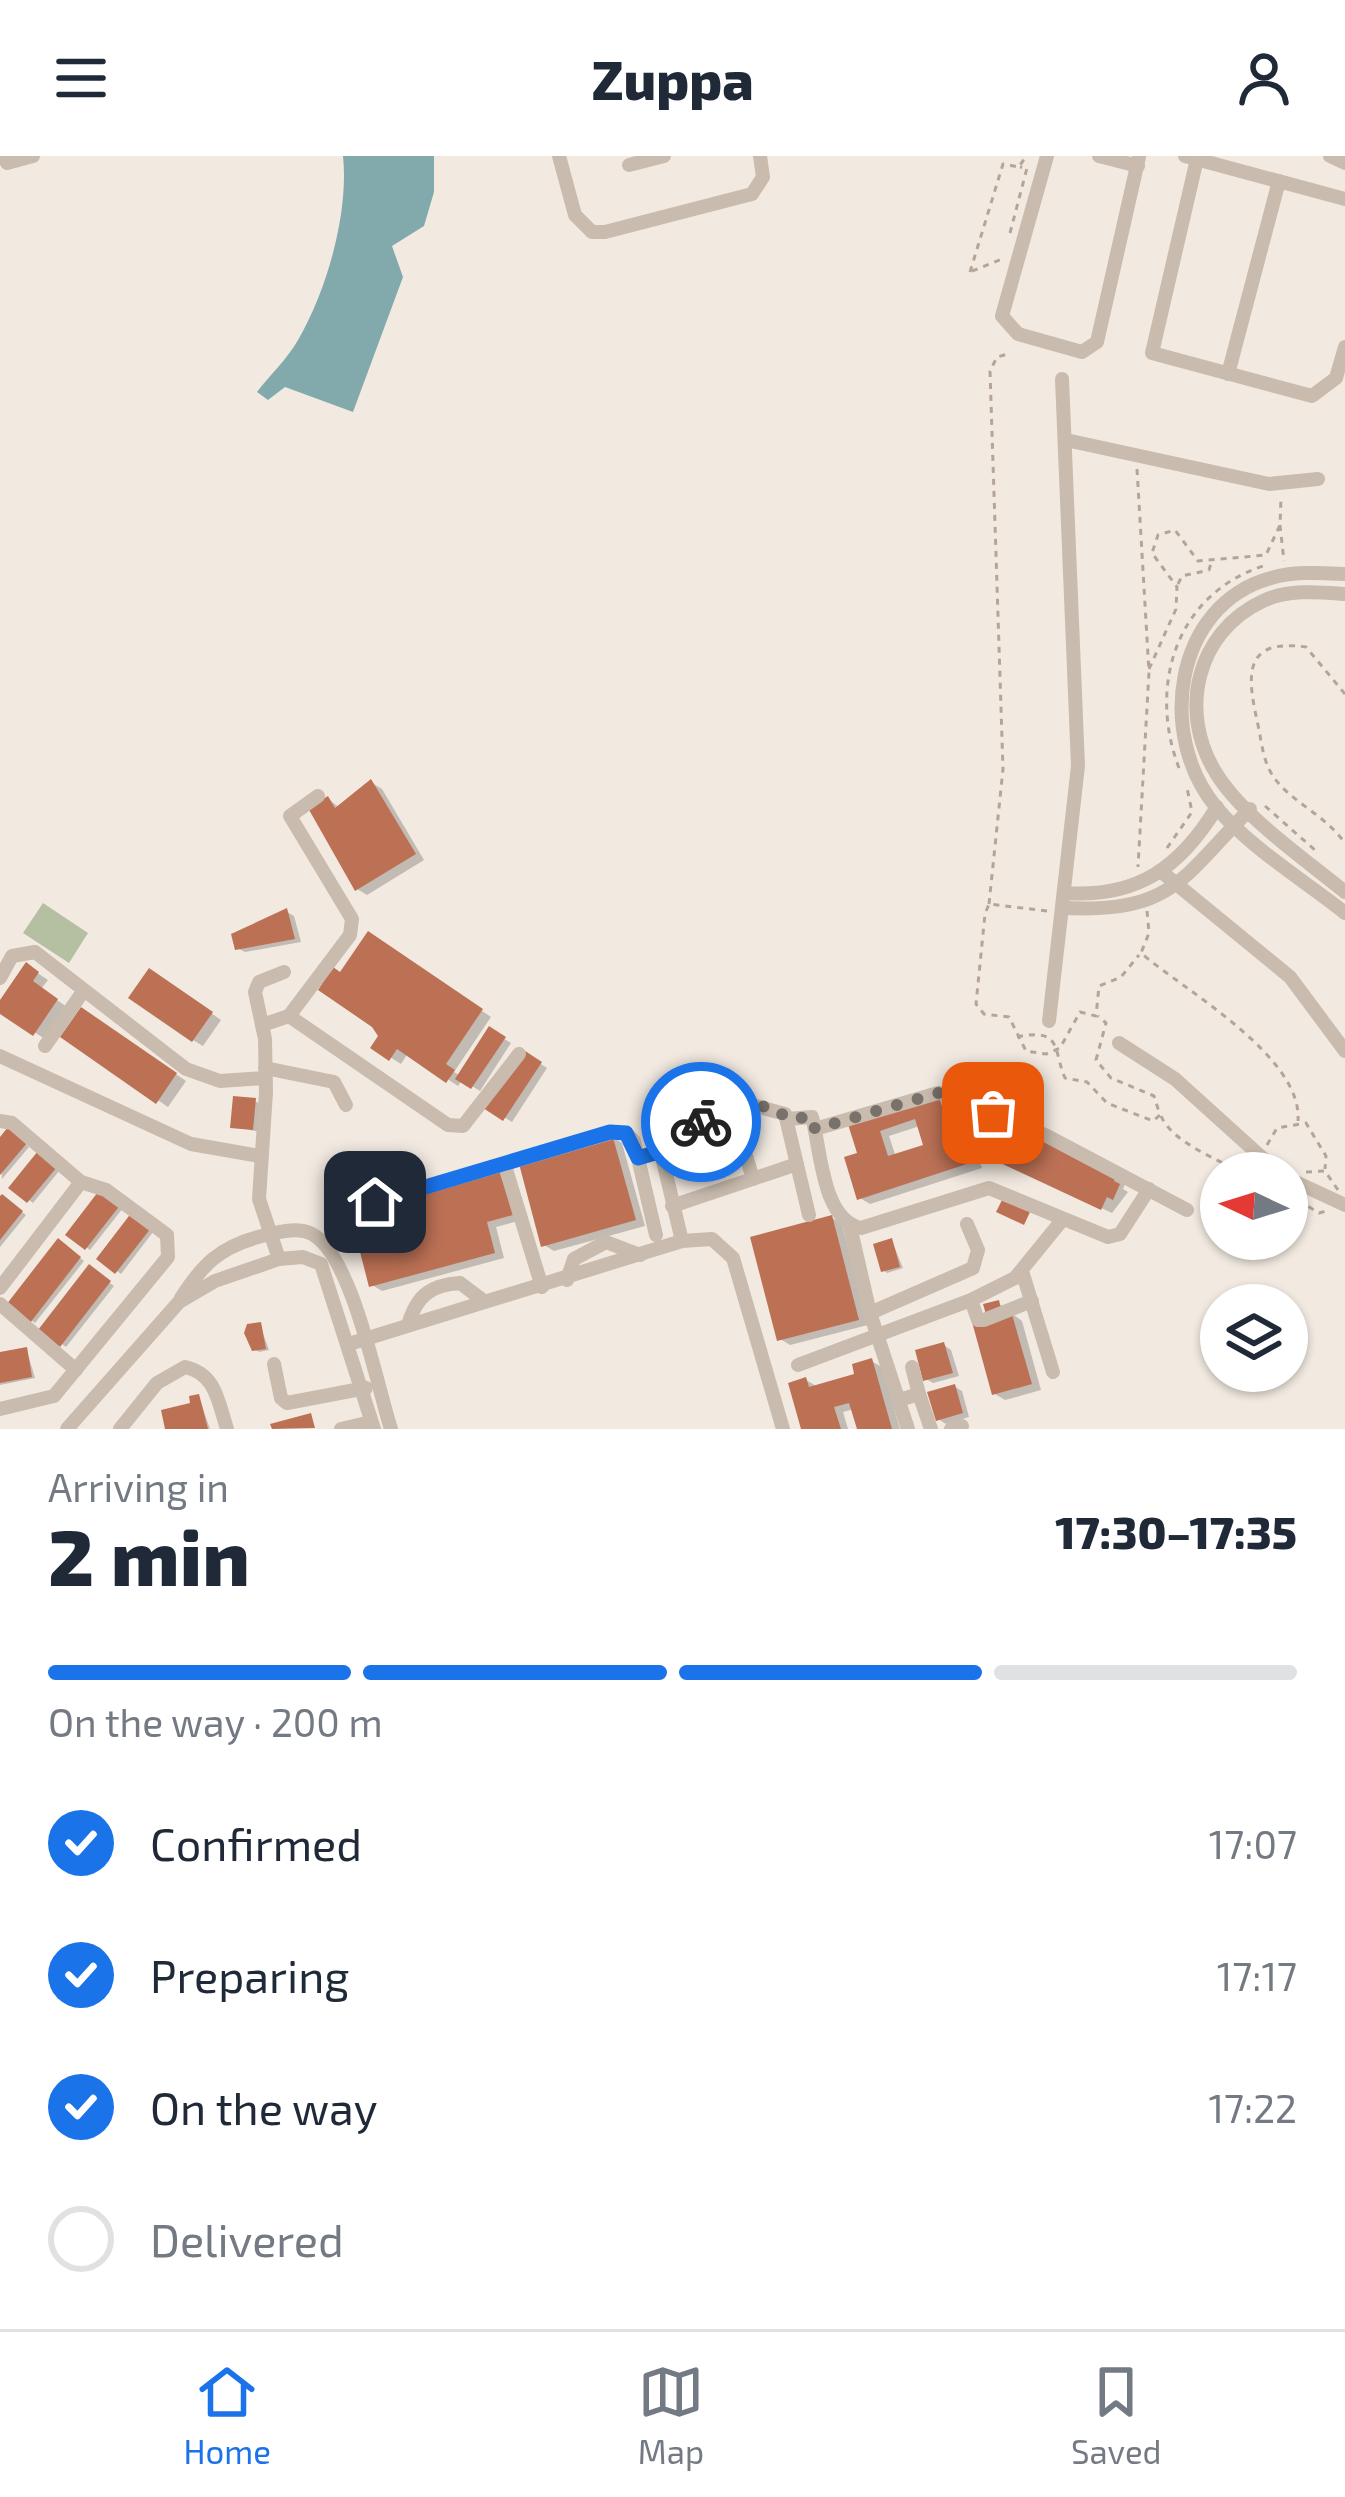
<!DOCTYPE html>
<html lang="en">
<head>
<meta charset="utf-8">
<style>
  :root { --surface:#fff; --page:#f6f6f7; --text:#1f2937; --muted:#747a83; --line:#e0e1e3; --accent:#1a73e8 }
  body { margin:0; font-family:"Exo 2",sans-serif; background:var(--page); color:var(--text); height:100vh; display:flex; flex-direction:column; font-size:45px; white-space:nowrap }
  * { box-sizing:border-box; margin:0 }
  p { font-size:39px; color:var(--muted) }
  .icon { flex:none; width:66px; height:66px; fill:none; stroke:currentColor; stroke-width:2; stroke-linecap:round; stroke-linejoin:round }
  .map { position:relative; height:1273px; overflow:hidden }
  .drawer { display:flex; flex-direction:column; background:var(--surface); flex:1 }
  .drawer>* { flex:none }
  .needle { width:78px; rotate:274deg }
  .buttons { position:absolute; left:1200px; top:996px; display:grid; gap:24px }
  .buttons a { display:grid; place-items:center; width:108px; height:108px; border-radius:50%; background:var(--surface); box-shadow:0 3px 9px #0004; font-size:60px }
  .pin { position:absolute; display:grid; place-items:center; width:102px; height:102px; color:#fff; margin:-51px; border-radius:24px; box-shadow:0 6px 18px #0006 }
  .courier { position:absolute; display:grid; place-items:center; width:120px; height:120px; margin:-60px; border:9px solid #1a73e8; border-radius:50%; background:#fff; color:#222; box-shadow:0 3px 15px #0007 }
  .overview em { font-style:normal; font-weight:800 }
  .overview div { display:flex; flex-direction:column-reverse }
  .overview { display:flex; align-items:center; justify-content:space-between; height:204px; padding:0 48px }
  h1 { font-size:78px; font-weight:800; line-height:90px }
  .bar { display:grid; grid-template-columns:repeat(4,1fr); gap:18px 12px; align-content:center; height:144px; padding:0 48px }
  .bar i { height:15px; border-radius:9px; background:var(--line) }
  .bar .on { background:var(--accent) }
  .bar p { grid-column:span 4 }
  ol { padding:0 48px; list-style:none }
  li { display:flex; align-items:center; gap:36px; height:132px }
  li p { margin-inline-start:auto }
  li .icon { padding:12px; border-radius:50%; background:var(--accent); color:#fff; stroke-width:4 }
  li:last-child { color:var(--muted) }
  li i { width:66px; height:66px; border:6px solid var(--line); border-radius:50% }
  header { display:flex; justify-content:space-between; align-items:center; height:156px; padding:0 48px; background:var(--surface); font-size:54px; font-weight:800 }
  .tabs { display:flex; justify-content:space-around; align-items:center; height:168px; border-top:3px solid var(--line); background:var(--surface); font-size:33px; color:var(--muted) }
  .tabs a { display:grid; justify-items:center; gap:6px }
  .tabs .on { color:var(--accent) }
  .map>svg:first-child { display:block }
</style>
</head>
<body>
<header><svg class="icon" aria-label="menu" viewBox="0 0 24 24"><path d="M4 6h16M4 12h16M4 18h16"/></svg>Zuppa<svg class="icon" aria-label="person" viewBox="0 0 24 24"><circle cx="12" cy="8" r="4"/><path d="M4 21q1-7 8-7t8 7"/></svg></header>
<div class="map">
<svg width="1345" height="1273" viewBox="0 0 1345 1273">
  <rect width="100%" height="100%" fill="#f2eae1"/>
  <path fill="#b5c0a2" d="M43,747L88,777L69,807L23,777Z"/>
  <path fill="#82aaad" d="M343,0H434V36L424,70L392,90L403,121L353,256L285,231L268,244L257,236C270,219 288,202 298,184C327,134 349,57 343,0Z"/>
  <g fill="#0003" fill-rule="evenodd">
    <path d="M372,627L382,633L424,704L367,739L357,733L328,643L340,652Z"/>
    <path d="M287,756L294,760L301,786L245,796L237,792Z"/>
    <path d="M379,785L491,861L454,916L461,920L490,874L511,887L480,935L462,924L458,930L408,897L401,908L374,891L382,880L341,820Z"/>
    <path d="M27,810L48,824L41,833L67,851L45,883L0,854Z"/>
    <path d="M160,821L221,864L203,890L193,884Z"/>
    <path d="M92,860L186,925L168,951L64,881Z"/>
    <path d="M520,895L547,912L512,966L484,949Z"/>
    <path d="M937,939L947,945L955,968L970,973L982,1012L870,1048L860,1042V999L850,967ZM920,970L927,991L896,1001L889,980Z"/>
    <path d="M255,945L262,949L259,976L233,970Z"/>
    <path d="M13,977L29,991L2,1023L0,985Z"/>
    <path d="M612,981L622,987L645,1070L554,1095L544,1089Z"/>
    <path d="M987,987L1127,1024L1123,1033L1128,1036L1112,1057L993,1002Z"/>
    <path d="M38,999L59,1015L33,1047L12,1031Z"/>
    <path d="M499,1011L522,1064L496,1071L504,1102L382,1135L372,1129Z"/>
    <path d="M101,1036L123,1052L90,1094L69,1078Z"/>
    <path d="M3,1042L26,1059L0,1091V1045Z"/>
    <path d="M132,1060L153,1076L121,1118L100,1102Z"/>
    <path d="M832,1062L842,1068L868,1169L790,1189L780,1183Z"/>
    <path d="M892,1085L903,1112L887,1117L883,1114Z"/>
    <path d="M59,1086L84,1105L35,1167L10,1148Z"/>
    <path d="M90,1112L114,1130L66,1191L42,1173Z"/>
    <path d="M998,1147L1022,1165L1041,1234L1005,1244L995,1238Z"/>
    <path d="M260,1169L269,1194L259,1196L254,1193Z"/>
    <path d="M944,1189L951,1194L959,1220L933,1227L926,1223Z"/>
    <path d="M27,1195L35,1222L0,1229V1199Z"/>
    <path d="M871,1205L882,1211L900,1273H860L854,1253L843,1256L848,1273H804L791,1229L806,1224L818,1231L858,1220Z"/>
    <path d="M955,1231L962,1235L969,1261L946,1268L938,1263Z"/>
    <path d="M199,1241L210,1273H168L164,1256L194,1249Z"/>
  </g>
  <g fill="#bc7155" fill-rule="evenodd">
    <path d="M371,623L416,698L355,735L308,652L328,640L335,652Z"/>
    <path d="M287,752L295,783L235,794L231,778Z"/>
    <path d="M368,775L483,853L446,908L455,914L446,927L397,893L389,905L370,892L378,880L372,871L318,834L333,811L340,816Z"/>
    <path d="M26,806L39,816L33,825L58,843L33,880L0,858V844Z"/>
    <path d="M149,812L213,856L192,886L128,842Z"/>
    <path d="M81,851L177,917L156,948L60,881Z"/>
    <path d="M489,870L506,881L471,933L455,923Z"/>
    <path d="M519,891L542,906L503,965L480,950Z"/>
    <path d="M937,936L948,968L960,964L973,1006L857,1044L844,1001L857,997L847,965ZM915,963L923,989L888,1000L880,975Z"/>
    <path d="M233,940L256,942L253,974L230,972Z"/>
    <path d="M980,955L1118,1015L1114,1025L1120,1028L1113,1044L1107,1041L1101,1054L979,997L984,987L969,980Z"/>
    <path d="M8,971L27,987L0,1019V981Z"/>
    <path d="M612,978L636,1064L541,1091L518,1004Z"/>
    <path d="M38,995L57,1011L27,1047L8,1032Z"/>
    <path d="M500,1008L513,1059L487,1066L495,1097L369,1131L348,1049Z"/>
    <path d="M101,1032L121,1048L85,1094L65,1079Z"/>
    <path d="M2,1038L23,1055L0,1084V1040Z"/>
    <path d="M1003,1042L1030,1056L1024,1069L996,1056Z"/>
    <path d="M132,1056L151,1072L115,1118L96,1103Z"/>
    <path d="M832,1059L859,1164L777,1185L750,1081Z"/>
    <path d="M58,1082L81,1101L30,1167L6,1149Z"/>
    <path d="M892,1082L900,1111L881,1116L873,1088Z"/>
    <path d="M89,1108L111,1125L60,1191L38,1174Z"/>
    <path d="M999,1144L1002,1158L1011,1155L1032,1228L992,1239L972,1166L987,1162L983,1148Z"/>
    <path d="M261,1166L266,1193L252,1195L244,1177L247,1168Z"/>
    <path d="M944,1186L953,1217L923,1225L915,1194Z"/>
    <path d="M27,1191L32,1221L0,1227V1196Z"/>
    <path d="M872,1202L892,1273H857L849,1247L834,1251L841,1273H801L788,1227L806,1221L809,1231L854,1218L852,1208Z"/>
    <path d="M955,1228L963,1257L936,1265L927,1236Z"/>
    <path d="M199,1238L208,1273H165L161,1254L190,1247L189,1240Z"/>
    <path d="M311,1257L315,1272L272,1273L270,1268Z"/>
  </g>
  <g fill="none" stroke-linecap="round" stroke-linejoin="round">
    <g stroke="#b5a598" stroke-width="3" stroke-dasharray="6 6" stroke-linecap="butt">
      <path d="M1010,77L1027,12L1020,11"/>
      <path d="M972,115L1002,103"/>
      <path d="M970,116L1003,8L1019,11L1026,0"/>
      <path d="M1137,313L1149,516L1138,711"/>
      <path d="M1280,369L1284,405"/>
      <path d="M1178,428L1182,420L1209,414L1211,407"/>
      <path d="M1149,513L1176,453L1177,431L1152,397L1158,379L1175,374L1198,405L1266,399L1280,369L1281,342"/>
      <path d="M1345,538L1306,491C1242,482 1247,520 1258,569C1262,588 1263,607 1275,623C1294,648 1323,657 1345,687"/>
      <path d="M1179,612C1148,531 1175,439 1263,410"/>
      <path d="M1265,650L1316,695"/>
      <path d="M1167,692L1192,656L1187,632"/>
      <path d="M989,748L1003,613L990,215L997,201L1008,198"/>
      <path d="M1047,755L989,748L985,758L976,848L984,858L1009,861L1026,895L1046,898L1060,892L1080,856L1096,860L1099,830L1121,821L1139,799"/>
      <path d="M1147,755L1149,777L1141,797C1182,833 1303,900 1298,965"/>
      <path d="M1017,881C1063,871 1053,895 1065,922L1087,926L1107,947L1153,965L1160,959L1154,940L1111,922L1096,904L1106,867L1098,860"/>
      <path d="M1161,960C1173,987 1216,1002 1242,1017"/>
      <path d="M1267,989L1277,972L1306,967L1326,1000L1325,1013"/>
      <path d="M1306,1016L1325,1015L1338,1034"/>
      <path d="M1288,1038L1319,1057L1330,1054"/>
    </g>
    <g stroke="#c9bbae" stroke-width="14">
      <path d="M5,0L7,7L33,0"/>
      <path d="M559,0L575,59L592,76H605L752,38L763,21L760,0"/>
      <path d="M1047,0L1002,160L1018,178L1082,196L1097,186L1139,1"/>
      <path d="M1099,0L1138,10"/>
      <path d="M1185,0L1345,43"/>
      <path d="M1330,0L1345,7"/>
      <path d="M1197,3L1152,197L1312,240L1336,222L1345,191"/>
      <path d="M629,9L664,0"/>
      <path d="M1228,218L1279,25"/>
      <path d="M1066,284L1269,328L1318,323"/>
      <path d="M1345,418C1321,417 1295,415 1271,422C1173,449 1157,580 1216,651C1250,692 1304,724 1345,757"/>
      <path d="M1345,438C1318,436 1288,433 1263,445C1196,476 1178,556 1216,617C1242,660 1306,704 1345,736"/>
      <path d="M1163,717L1290,821L1345,895"/>
      <path d="M1065,737C1137,742 1180,712 1217,651"/>
      <path d="M1063,752C1173,757 1181,723 1250,653"/>
      <path d="M0,822L12,800L35,796L186,913L220,925L265,922"/>
      <path d="M289,860L448,969L463,970L519,898"/>
      <path d="M1049,865L1078,610L1062,223"/>
      <path d="M262,869L289,860L350,779L352,763L290,660L318,640"/>
      <path d="M1119,887L1175,923L1279,1017"/>
      <path d="M45,890L82,837"/>
      <path d="M0,900L191,988L260,1000"/>
      <path d="M265,912L334,926L346,949"/>
      <path d="M733,956L753,1023"/>
      <path d="M787,963L812,961C821,994 822,1064 861,1072L989,1032L1108,1081L1120,1078L1149,1033"/>
      <path d="M0,965L12,967L81,1026L0,1132"/>
      <path d="M815,973L938,937L951,938L1047,980L1187,1054"/>
      <path d="M505,1010L542,1131"/>
      <path d="M1287,1022L1345,1049"/>
      <path d="M375,1046L610,977H626L634,985L656,1079"/>
      <path d="M672,1050L797,1008"/>
      <path d="M850,1070L870,1157L908,1273"/>
      <path d="M682,1085L658,984L664,977L756,950L785,958L809,1059"/>
      <path d="M279,1103L259,1043L266,936L265,883L255,836L259,826L284,816"/>
      <path d="M1022,1115L1053,1216"/>
      <path d="M567,1124L574,1103L606,1086L640,1099"/>
      <path d="M181,1142C203,1108 219,1092 258,1081C274,1077 296,1070 312,1078C352,1099 377,1230 391,1273"/>
      <path d="M971,1144L978,1164H984L1032,1145"/>
      <path d="M0,1148L76,1214"/>
      <path d="M870,1157L973,1112L978,1094L967,1068"/>
      <path d="M409,1166C418,1138 432,1129 460,1127L484,1145"/>
      <path d="M349,1188L682,1085L712,1083L733,1102L783,1273"/>
      <path d="M274,1208L281,1242L287,1247L366,1232"/>
      <path d="M798,1209L971,1144L1015,1122L1063,1063"/>
      <path d="M912,1211L919,1238"/>
      <path d="M899,1244L919,1238L931,1273"/>
      <path d="M0,1253L54,1240L168,1101L167,1079L106,1034L81,1026"/>
      <path d="M67,1273L179,1146L215,1125L279,1103L303,1101L321,1108L374,1273"/>
      <path d="M120,1273L157,1227L185,1211C216,1218 218,1245 227,1273"/>
      <path d="M341,1273L371,1266"/>
      <path d="M951,1273L962,1270"/>
    </g>
  </g>
  <g fill="none" stroke-linecap="round" stroke-linejoin="round">
    <path stroke="#79716b" stroke-width="12" stroke-dasharray="0 21.6" d="M701,966L756,950L775,951L787,963L812,961L815,973L938,937L993,957"/>
    <path stroke="#1a73e8" stroke-width="15" d="M375,1046L610,976L626,977L638,1002L658,996L664,977L701,966"/>
  </g>
</svg>
<div class="buttons">
<a><svg class="needle" viewBox="-14 -14 28 28"><path d="M0-13l5 13h-10z" fill="#e53935"/><path d="M0 13l5-13h-10z" fill="#747a83"/></svg></a>
<a><svg class="icon" aria-label="layers" viewBox="0 0 24 24"><path d="M12 4l9 5-9 5-9-5zM3 14l9 5 9-5"/></svg></a>
</div>
<div class="pin" style="left:993px;top:957px;background:#ea580c"><svg class="icon" aria-label="bag" viewBox="0 0 24 24"><path d="M5 8h14l-1 12H6zM9 8a3 3 0 0 1 6 0"/></svg></div>
<div class="pin" style="left:375px;top:1046px;background:#1f2937"><svg class="icon" aria-label="home" viewBox="0 0 24 24"><path d="M3 11l9-7 9 7M6 9v11h12V9"/></svg></div>
<div class="courier" style="left:701px;top:966px"><svg class="icon" aria-label="bike" viewBox="0 0 24 24"><circle cx="6" cy="16" r="4"/><circle cx="18" cy="16" r="4"/><path d="M6 16l4-8h5l3 8M10 8l3 8H6M13 5h3"/></svg></div>
</div>
<section class="drawer">
<div class="overview"><div><h1>2 min</h1><p>Arriving in</p></div><em>17:30–17:35</em></div>
<div class="bar"><i class="on"></i><i class="on"></i><i class="on"></i><i></i><p>On the way · 200 m</p></div>
<ol>
<li><svg class="icon" aria-label="check" viewBox="0 0 24 24"><path d="M5 12l5 5 9-10"/></svg>Confirmed<p>17:07</p></li>
<li><svg class="icon" aria-label="check" viewBox="0 0 24 24"><path d="M5 12l5 5 9-10"/></svg>Preparing<p>17:17</p></li>
<li><svg class="icon" aria-label="check" viewBox="0 0 24 24"><path d="M5 12l5 5 9-10"/></svg>On the way<p>17:22</p></li>
<li><i></i>Delivered</li>
</ol>
</section>
<nav class="tabs">
<a class="on"><svg class="icon" aria-label="home" viewBox="0 0 24 24"><path d="M3 11l9-7 9 7M6 9v11h12V9"/></svg>Home</a>
<a><svg class="icon" aria-label="map" viewBox="0 0 24 24"><path d="M3 6l6-2 6 2 6-2v14l-6 2-6-2-6 2zM9 4v14M15 6v14"/></svg>Map</a>
<a><svg class="icon" aria-label="saved" viewBox="0 0 24 24"><path d="M7 4h10v16l-5-4-5 4z"/></svg>Saved</a>
</nav>
</body>
</html>
